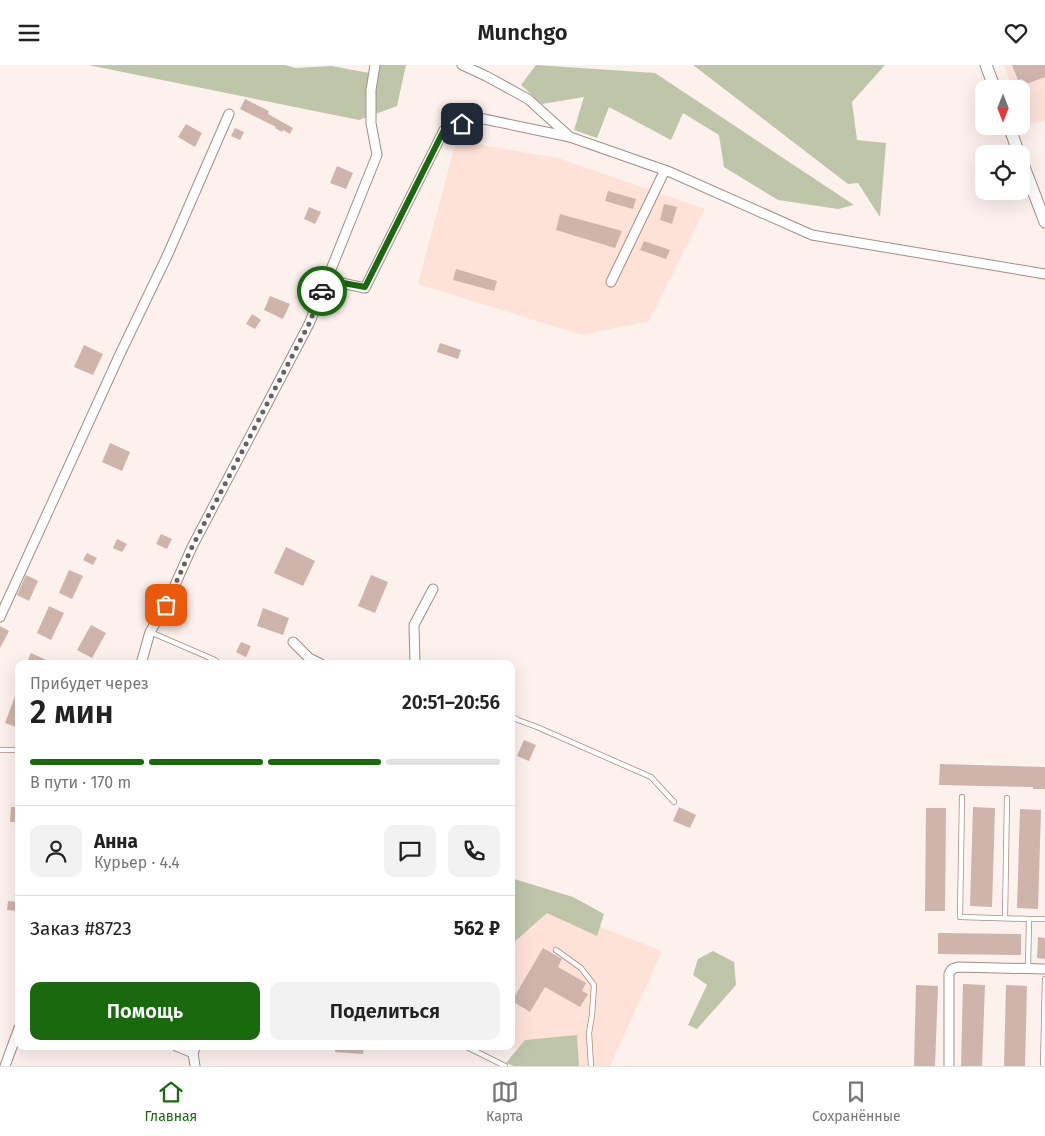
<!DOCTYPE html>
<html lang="ru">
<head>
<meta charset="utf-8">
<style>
  :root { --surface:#fff; --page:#f2f2f2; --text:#222; --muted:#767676; --line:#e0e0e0; --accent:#186a0d }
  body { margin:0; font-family:"Fira Sans",sans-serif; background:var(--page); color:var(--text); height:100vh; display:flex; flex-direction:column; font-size:19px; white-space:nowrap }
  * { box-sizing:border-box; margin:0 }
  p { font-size:16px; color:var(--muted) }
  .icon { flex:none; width:28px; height:28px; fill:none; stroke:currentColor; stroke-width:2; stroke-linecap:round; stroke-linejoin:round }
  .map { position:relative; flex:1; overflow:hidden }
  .sheet { position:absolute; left:15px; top:595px; width:500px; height:390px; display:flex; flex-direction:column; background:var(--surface); border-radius:10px; box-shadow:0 5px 20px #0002 }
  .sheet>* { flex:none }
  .needle { width:32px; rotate:180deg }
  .fabs { position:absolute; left:975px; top:15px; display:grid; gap:10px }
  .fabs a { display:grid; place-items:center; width:55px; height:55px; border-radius:10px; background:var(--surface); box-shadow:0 5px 20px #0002; font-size:25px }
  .pin { position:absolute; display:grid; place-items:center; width:42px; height:42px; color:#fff; margin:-21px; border-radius:10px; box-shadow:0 2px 8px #0006 }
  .courier { position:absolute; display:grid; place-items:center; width:50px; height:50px; margin:-25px; border:4px solid #186a0d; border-radius:50%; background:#fff; color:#222; box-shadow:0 1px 6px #0007 }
  .overview em { font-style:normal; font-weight:600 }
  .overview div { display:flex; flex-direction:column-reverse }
  .overview { display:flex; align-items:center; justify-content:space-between; height:85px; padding:0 15px }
  h1 { font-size:32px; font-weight:600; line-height:38px }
  .bar { display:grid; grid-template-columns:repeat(4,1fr); gap:8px 5px; align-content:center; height:60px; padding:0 15px }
  .bar i { height:6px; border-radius:4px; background:var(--line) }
  .bar .current { background:var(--accent) }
  .bar p { grid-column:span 4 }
  .line { display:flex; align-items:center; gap:12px; padding:0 15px; border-top:1px solid var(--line) }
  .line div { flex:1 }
  .round { display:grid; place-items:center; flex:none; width:52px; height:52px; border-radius:10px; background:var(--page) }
  .primary-button { display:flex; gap:10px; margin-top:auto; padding:10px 15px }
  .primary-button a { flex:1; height:58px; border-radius:10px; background:var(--accent); color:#fff; font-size:20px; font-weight:600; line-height:58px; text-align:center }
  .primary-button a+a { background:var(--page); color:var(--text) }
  header { display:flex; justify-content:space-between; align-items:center; height:65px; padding:0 15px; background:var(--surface); font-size:22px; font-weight:600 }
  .dock { display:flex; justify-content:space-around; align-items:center; height:70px; border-top:1px solid var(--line); background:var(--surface); font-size:14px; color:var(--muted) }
  .dock a { display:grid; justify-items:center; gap:2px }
  .dock .current { color:var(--accent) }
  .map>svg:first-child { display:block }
</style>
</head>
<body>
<header><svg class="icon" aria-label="menu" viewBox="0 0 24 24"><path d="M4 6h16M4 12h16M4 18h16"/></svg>Munchgo<svg class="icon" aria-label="heart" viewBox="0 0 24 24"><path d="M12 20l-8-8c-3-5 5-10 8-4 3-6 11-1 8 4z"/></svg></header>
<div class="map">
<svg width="1045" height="1001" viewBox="0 0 1045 1001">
  <rect width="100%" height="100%" fill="#fcf1ed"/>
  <g fill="#fee2d8">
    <path d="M1003,0H1045V55L1031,59L1021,39V24H1014Z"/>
    <path d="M456,76L558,93L705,144L649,256L582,270L418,219Z"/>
    <path d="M511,827L662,886L610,1001H545L510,981H511Z"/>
  </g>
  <g fill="#bec5a9">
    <path d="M88,0H285L295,3L331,1L375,9L377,0H406L397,41L359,55Z"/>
    <path d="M536,0L655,8L854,140L838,144L778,135L724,102L719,70L683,48L671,75L609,42L597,73L574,65L584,32L542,39L521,20Z"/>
    <path d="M693,0H885L852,37L857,75L886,78L880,152L858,118L848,119Z"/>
    <path d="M511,813L573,832L604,849L597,871L547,848L512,879H511Z"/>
    <path d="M713,886L734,897L736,920L697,964L688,960L707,920L693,910L698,894Z"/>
    <path d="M577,970L579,1001H514L506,998L525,975Z"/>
  </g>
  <g fill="#ceb4ab">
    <path d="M1012,0H1045V12L1024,20L1022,14L1018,15Z"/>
    <path d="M245,34L269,46L268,49L293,63L290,69L283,65L282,67L275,63L276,62L240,44Z"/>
    <path d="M186,59L202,68L195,82L178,72Z"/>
    <path d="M235,63L244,67L240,75L231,71Z"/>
    <path d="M337,101L353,108L346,124L330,118Z"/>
    <path d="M608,126L636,134L633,144L605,136Z"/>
    <path d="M664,139L677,142L672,159L660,155Z"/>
    <path d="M309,142L321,147L315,159L304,154Z"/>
    <path d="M560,149L622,166L615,183L556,165Z"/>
    <path d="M644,176L670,185L666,194L640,185Z"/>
    <path d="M456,204L497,216L494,226L453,215Z"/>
    <path d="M270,231L290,239L283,254L264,245Z"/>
    <path d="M252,249L261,255L255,264L246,259Z"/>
    <path d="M440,278L461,285L458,294L437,287Z"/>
    <path d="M84,280L103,289L93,310L74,302Z"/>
    <path d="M110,378L130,387L122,406L102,397Z"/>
    <path d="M161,469L172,474L167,484L156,479Z"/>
    <path d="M117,474L127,479L122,487L113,483Z"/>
    <path d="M286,482L315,496L303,521L274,508Z"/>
    <path d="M87,488L97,493L93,500L83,495Z"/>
    <path d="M69,505L83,511L72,534L59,528Z"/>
    <path d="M26,510L38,516L29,536L17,530Z"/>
    <path d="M371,510L388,517L375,548L358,541Z"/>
    <path d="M49,541L64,548L51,575L37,568Z"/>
    <path d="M263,543L289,553L283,570L257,561Z"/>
    <path d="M91,560L106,568L92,593L77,585Z"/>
    <path d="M0,561L9,566L0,583Z"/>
    <path d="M241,577L251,581L246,592L236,587Z"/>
    <path d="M31,588L55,599H26Z"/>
    <path d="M18,623H19V663L5,658Z"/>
    <path d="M524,675L536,680L529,696L517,691Z"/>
    <path d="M940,699L1045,702V724H1033V722L939,720Z"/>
    <path d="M11,742H19V757H10Z"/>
    <path d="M679,742L696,750L690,763L673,756Z"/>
    <path d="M973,742L995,743L992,842L970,841Z"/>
    <path d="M926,743H946L945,846H925Z"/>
    <path d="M1020,744L1041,745L1038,844L1017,843Z"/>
    <path d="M8,836L19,837V846L7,845Z"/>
    <path d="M938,868L1021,869V890L938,889Z"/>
    <path d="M1038,872L1045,873V894L1037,893Z"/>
    <path d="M543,883L562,894L558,902L586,918L582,926L588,929L580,942L545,922L530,947L512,936Z"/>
    <path d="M963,919L985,920L982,1001H961Z"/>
    <path d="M916,920L938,921L935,1001H914Z"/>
    <path d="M1006,920L1027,921L1025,1001H1004Z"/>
    <path d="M335,981H364L363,989L335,987Z"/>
  </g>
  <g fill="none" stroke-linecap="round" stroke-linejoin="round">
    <defs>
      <g id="lane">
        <path d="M150,567L215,595L220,599"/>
        <path d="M511,651L518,655L537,662L651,712L674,737"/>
        <path d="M0,685H19"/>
        <path d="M962,732L960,852L1029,854"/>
        <path d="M1005,853L1007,733"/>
        <path d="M556,885L581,903L594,920L592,950L589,968L591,1001"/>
        <path d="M1028,903L1029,854H1045"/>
        <path d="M465,981L505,1001"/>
        <path d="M1043,1001L1045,914"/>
      </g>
      <g id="street">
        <path d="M462,0L486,11L528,34L570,72"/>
        <path d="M327,215L365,223L444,65L479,53L570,72L670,107L812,170L1045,209"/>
        <path d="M611,217L665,105"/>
        <path d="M0,552L120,289L168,189L229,49"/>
        <path d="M293,577L309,593L321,599"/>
        <path d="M141,599L150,567L166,540L192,482L309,259L377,90L371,58V25L375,0"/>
        <path d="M415,599L414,560L433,524"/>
        <path d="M176,981L193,988"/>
        <path d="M5,1001L19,963"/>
        <path d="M195,1001L193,988L196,981"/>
        <path d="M949,1001V909L952,904L958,902L1045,904"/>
      </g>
      <g id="secondary">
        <path d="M986,0L995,24"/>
        <path d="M1009,61L1019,89"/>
        <path d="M1021,94L1045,157"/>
      </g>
    </defs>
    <use href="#lane" stroke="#a48c83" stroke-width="6"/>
    <use href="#street" stroke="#a48c83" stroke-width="11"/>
    <use href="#secondary" stroke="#a48c83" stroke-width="13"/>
    <use href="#lane" stroke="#fff" stroke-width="4.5"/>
    <use href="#street" stroke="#fff" stroke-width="9"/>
    <use href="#secondary" stroke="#fff" stroke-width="11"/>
  </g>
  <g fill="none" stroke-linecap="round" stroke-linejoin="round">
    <path stroke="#6a605d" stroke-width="5" stroke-dasharray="0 9" d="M166,540L192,482L309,259L322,226"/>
    <path stroke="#186a0d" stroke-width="6" d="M322,226L327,215L365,222L444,65L462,59"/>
  </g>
</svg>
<div class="fabs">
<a><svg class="needle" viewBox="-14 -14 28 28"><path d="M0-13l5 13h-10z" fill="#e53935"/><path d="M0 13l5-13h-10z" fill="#767676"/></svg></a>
<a><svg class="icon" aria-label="locate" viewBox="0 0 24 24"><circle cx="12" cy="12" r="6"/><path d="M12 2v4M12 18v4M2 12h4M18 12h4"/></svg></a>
</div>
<div class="pin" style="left:166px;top:540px;background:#ea580c"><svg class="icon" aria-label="bag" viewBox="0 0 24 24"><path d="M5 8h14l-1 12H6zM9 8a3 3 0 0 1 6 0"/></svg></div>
<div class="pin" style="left:462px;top:59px;background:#1f2937"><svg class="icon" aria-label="home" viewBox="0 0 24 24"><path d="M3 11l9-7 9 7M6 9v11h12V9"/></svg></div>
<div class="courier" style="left:322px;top:226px"><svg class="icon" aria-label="car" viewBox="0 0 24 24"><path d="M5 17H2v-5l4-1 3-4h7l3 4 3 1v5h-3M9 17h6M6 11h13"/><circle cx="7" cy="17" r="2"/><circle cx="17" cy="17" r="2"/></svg></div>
<section class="sheet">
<div class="overview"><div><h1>2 мин</h1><p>Прибудет через</p></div><em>20:51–20:56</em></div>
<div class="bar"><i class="current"></i><i class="current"></i><i class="current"></i><i></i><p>В пути · 170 m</p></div>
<div class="line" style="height:90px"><a class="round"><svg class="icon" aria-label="person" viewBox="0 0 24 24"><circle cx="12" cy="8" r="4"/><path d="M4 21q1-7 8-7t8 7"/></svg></a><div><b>Анна</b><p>Курьер · 4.4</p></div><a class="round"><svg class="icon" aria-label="chat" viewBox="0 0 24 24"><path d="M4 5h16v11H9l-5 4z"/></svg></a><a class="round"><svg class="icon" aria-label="phone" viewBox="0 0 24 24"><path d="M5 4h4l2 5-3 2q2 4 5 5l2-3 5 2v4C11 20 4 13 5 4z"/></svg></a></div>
<div class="line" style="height:65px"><div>Заказ #8723</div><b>562 ₽</b></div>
<div class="primary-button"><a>Помощь</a><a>Поделиться</a></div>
</section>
</div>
<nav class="dock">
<a class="current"><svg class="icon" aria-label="home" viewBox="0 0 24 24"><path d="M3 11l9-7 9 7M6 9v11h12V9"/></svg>Главная</a>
<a><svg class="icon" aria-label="map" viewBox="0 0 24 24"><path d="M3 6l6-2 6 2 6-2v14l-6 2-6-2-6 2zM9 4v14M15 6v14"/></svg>Карта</a>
<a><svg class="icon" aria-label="saved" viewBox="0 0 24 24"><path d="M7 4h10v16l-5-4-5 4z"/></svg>Сохранённые</a>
</nav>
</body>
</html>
